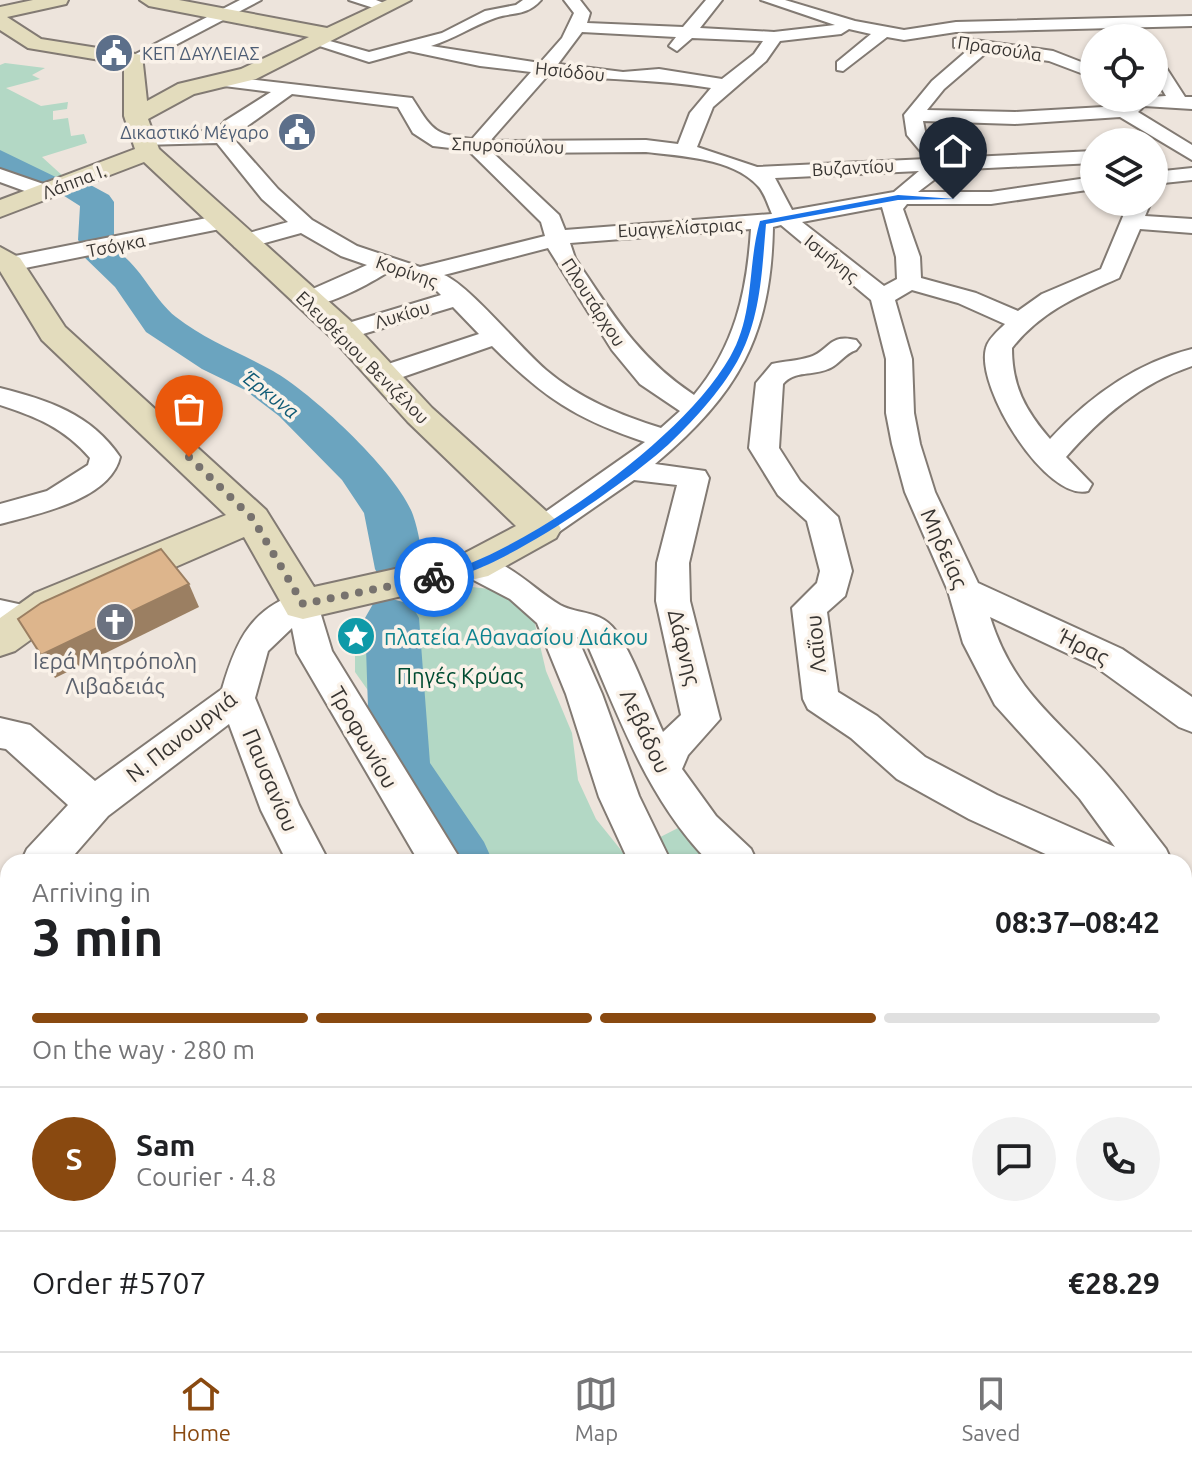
<!DOCTYPE html>
<html lang="en">
<head>
<meta charset="utf-8">
<style>
  :root { --surface:#fff; --page:#f2f2f2; --text:#202124; --muted:#757577; --line:#e0e0e0; --accent:#894910 }
  body { margin:0; font-family:Ubuntu,sans-serif; background:var(--page); color:var(--text); height:100vh; display:flex; flex-direction:column; font-size:30px; white-space:nowrap }
  * { box-sizing:border-box; margin:0 }
  p { font-size:26px; color:var(--muted) }
  .icon { flex:none; width:44px; height:44px; fill:none; stroke:currentColor; stroke-width:2; stroke-linecap:round; stroke-linejoin:round }
  .map { position:relative; flex:1; overflow:hidden }
  .details { position:absolute; left:0px; top:854px; width:1192px; height:498px; display:flex; flex-direction:column; background:var(--surface); border-radius:24px 24px 0 0; box-shadow:0 2px 6px #0004 }
  .details>* { flex:none }
  .buttons { position:absolute; left:1080px; top:24px; display:grid; gap:16px }
  .buttons a { display:grid; place-items:center; width:88px; height:88px; border-radius:50%; background:var(--surface); box-shadow:0 2px 6px #0004; font-size:40px }
  .pin { position:absolute; display:grid; place-items:center; width:68px; height:68px; color:#fff; margin:-82px -34px; border-radius:50% 50% 50% 0; rotate:-45deg; box-shadow:0 0 8px #0007 }
  .pin .icon { rotate:45deg }
  .courier { position:absolute; display:grid; place-items:center; width:80px; height:80px; margin:-40px; border:6px solid #1a73e8; border-radius:50%; background:#fff; color:#222; box-shadow:0 2px 10px #0007 }
  .overview em { font-style:normal; font-weight:700 }
  .overview div { display:flex; flex-direction:column-reverse }
  .overview { display:flex; align-items:center; justify-content:space-between; height:136px; padding:0 32px }
  h1 { font-size:52px; font-weight:700; line-height:60px }
  .bar { display:grid; grid-template-columns:repeat(4,1fr); gap:12px 8px; align-content:center; height:96px; padding:0 32px }
  .bar i { height:10px; border-radius:6px; background:var(--line) }
  .bar .current { background:var(--accent) }
  .bar p { grid-column:span 4 }
  .line { display:flex; align-items:center; gap:20px; padding:0 32px; border-top:2px solid var(--line) }
  .line div { flex:1 }
  .round { display:grid; place-items:center; flex:none; width:84px; height:84px; border-radius:42px; background:var(--page) }
  .tab-bar { display:flex; justify-content:space-around; align-items:center; height:112px; border-top:2px solid var(--line); background:var(--surface); font-size:22px; color:var(--muted) }
  .tab-bar a { display:grid; justify-items:center; gap:4px }
  .tab-bar .current { color:var(--accent) }
  .map>svg:first-child { display:block }
</style>
</head>
<body>
<div class="map">
<svg width="1192" height="1351" viewBox="0 0 1192 1351">
  <rect width="100%" height="100%" fill="#ede4dc"/>
  <g fill="#b3d8c5">
    <path d="M5,63L45,68L32,75L40,79L6,88L41,106L68,102L67,109L53,111V120L68,118L71,136L84,134L87,143L42,157L64,177C44,184 18,164 0,154V65Z"/>
    <path d="M463,586L516,592L534,620L546,671L572,733L578,780L596,819L625,855L678,828L715,862H477L453,811L355,672V656L361,642L410,596Z"/>
    <path d="M1184,1106L1192,1110V1351H911L893,1344H1184Z"/>
  </g>
  <g fill="none" stroke-linecap="round" stroke-linejoin="round">
    <g fill="#6ba4bf" fill-rule="evenodd">
      <path d="M0,150L64,181L85,182L109,195L114,202V240L110,246C142,265 151,297 176,317C205,340 241,353 273,371C312,393 398,473 413,515C419,532 421,551 425,569L418,582L400,587L382,582L375,569L364,513L342,480L279,416L245,390L202,369L146,332L115,287L81,254L85,248L78,240L80,206L58,192L38,191L0,173Z"/>
      <path d="M392,599L411,604L419,618L430,763L484,842L493,862H426L370,768L365,618L373,604Z"/>
      <path d="M960,1344H1062L1065,1351H963Z"/>
    </g>
    <defs>
      <g id="street">
        <path d="M240,0H261L141,63H129L126,59Z"/>
        <path d="M349,0H376L394,7L386,12Z"/>
        <path d="M523,0H541C527,16 513,12 495,18C472,26 454,39 431,46L540,63L562,38L574,13L564,0H580L590,13L587,23L683,27L706,0H722L700,28L774,32L835,25L761,0H785L855,21L904,30L956,22L1192,16V26L956,32L904,40L887,37L843,71L837,70V62L871,34L849,29L841,34L780,41L766,61L713,107L697,147L757,167L927,159L907,135L904,115L932,81L969,49L954,47V39L960,38L1053,51L1094,67V78L1049,61L987,52L944,89L927,110L1015,112L1121,106L1130,98L1166,96L1154,76V66H1165L1185,97H1192V109L1144,106L1138,112L1192,145V160L1120,117L1015,124L923,121L926,136L950,158L1094,151V163L947,170L918,192H991L1094,177V189L991,204H907L903,209L920,257L921,278L976,293L1018,311L1042,294L1101,269L1129,202H1151L1145,216L1192,219V233L1140,229L1119,278C1078,296 1041,311 1012,348C1012,386 1025,410 1050,439C1089,397 1136,363 1192,349V366C1141,383 1101,417 1066,457L1092,484L1088,491C1047,502 975,388 986,348C988,339 999,330 1005,324L958,303L912,290L895,300L912,359L914,413L920,444L935,492L978,583L1122,649L1192,697V732L1179,727L1096,667L990,617C1015,695 1059,719 1109,777C1129,800 1147,825 1166,849L1172,862H1063L969,819L897,779L851,738L808,709L803,699L792,608L817,583L820,571L807,521L778,495L749,448L756,383L772,364C784,361 798,361 810,357C829,351 829,333 856,340L860,345L856,350C844,354 839,365 828,369C813,376 795,370 783,384L779,448L800,481L838,517L852,571L845,596L827,612L838,692L877,716L925,757L997,795L1115,847L1080,799L995,705L963,643L948,591L905,492L892,444L886,413V359L871,300L781,225L773,227C771,337 738,394 655,464L705,471L709,478L689,563L690,601L720,719L688,755L682,769L716,816L751,849L757,862H709C649,801 621,722 588,646L577,637L602,694L639,796L671,862H629L599,797L566,694L537,623L510,599L462,574L458,566L462,558C498,548 532,589 560,605C579,615 600,610 615,630C633,653 650,704 663,732L681,715L656,601L657,563L677,485L634,480L553,536L542,540L531,536L526,529L531,522L645,442C576,419 544,398 492,346L394,380H376L372,374L376,368L479,334L453,307L353,337H335L331,332L335,327L441,295L433,287L388,272C369,284 321,311 299,305L296,300L299,295L367,265L341,256L301,233L243,249L235,247L232,242L235,237L288,222L262,199L217,143L142,145L132,139L142,133L216,131L225,121L271,92L216,85L213,81L222,76L412,98C432,129 433,135 472,139L531,72L480,66L409,51L369,62L304,41L312,36L369,52L442,33L485,11L516,5ZM582,32L676,37L669,46L677,51L692,38L763,41L754,54L722,79L659,69L623,72L558,64ZM549,74C603,80 657,79 711,88L690,113L678,144L646,140L490,141ZM292,94L398,107L413,133L433,146L468,150L541,222L545,236L420,267L357,246L312,220L278,189L232,137ZM646,152C680,156 733,158 758,186C764,192 768,205 772,214L565,230L559,215L493,153ZM919,171L894,192L792,210L775,178ZM882,207L896,257L897,279L884,286L802,222ZM751,229C747,292 735,346 694,395C637,357 612,313 575,258L570,243ZM548,248L612,350L640,384L680,411L661,428C620,415 580,399 546,370C521,349 468,284 444,275Z"/>
        <path d="M1192,168V180L1154,184V172Z"/>
        <path d="M0,169L52,187L55,192L44,198L0,182Z"/>
        <path d="M222,215L230,217L233,222L230,227L10,271L0,266L2,259L10,257Z"/>
        <path d="M0,388C48,400 91,414 120,457C110,500 37,514 0,524V504L47,491L88,465L90,458C64,428 37,417 0,405Z"/>
        <path d="M303,592L315,595L332,651L462,862H419L297,653L292,628L268,651L255,698L299,805L329,862H287L261,810L229,724L108,816L68,862H21L27,849L68,805L6,749L0,748V718L30,725L95,781L222,689C236,641 251,607 303,592Z"/>
        <path d="M0,600L41,609L46,618L41,627L29,630L0,624Z"/>
        <path d="M8,887V942L0,945V890Z"/>
        <path d="M1184,892L1192,895V944L1184,941Z"/>
        <path d="M8,1212V1266L0,1267V1213Z"/>
        <path d="M119,1344H233L235,1351H116Z"/>
        <path d="M764,1344H829L832,1351H767Z"/>
      </g>
      <path id="secondary" d="M33,0H68L66,4L7,17L41,39L142,55L147,101L178,84L241,69L309,37L149,6L140,0H179L327,28L387,0H411L256,79L194,94L148,119L159,149L355,325L432,408L556,520L561,529L556,538L488,576L303,619L288,615L244,537L65,615L15,651L0,656V618L35,593L226,515L42,340L0,271V247L20,258L65,327L266,510L314,587L463,554L516,526L408,422L333,339L144,162L0,217V200L135,149L124,116V64L28,48L0,30V7Z"/>
    </defs>
    <use href="#street" stroke="#827a73" stroke-width="4"/>
    <use href="#secondary" stroke="#827a73" stroke-width="4"/>
    <use href="#street" fill="#fff" fill-rule="evenodd"/>
    <use href="#secondary" fill="#e3dcbd" fill-rule="evenodd"/>
  </g>
  <path fill="#9b7f62" d="M189,584L199,607L55,678L41,655Z"/>
  <path fill="#ddb58c" stroke="#9b7f62" stroke-width="2" d="M161,549L189,584L41,655L18,619L41,603Z"/>
  <path fill="#1a73e8" d="M898,195L956,199L898,200L766,224C762,269 761,315 740,356C725,386 696,418 671,442C634,478 480,587 430,580V574C443,570 458,568 471,563C554,529 686,434 730,357C755,314 747,266 760,221Z"/>
  <g fill="none" stroke-linecap="round" stroke-linejoin="round">
    <path stroke="#77726e" stroke-width="8" stroke-dasharray="0 14.4" d="M189,457L253,519L303,604L434,577"/>
  </g>
  <defs>
    <symbol id="civic-disc" viewBox="-11 -11 22 22"><circle r="9.5" fill="#5c6f8a" stroke="#faf2e9"/><path d="M-.6-6.5H3V-4.5H.6V-3L4-1V1h2V6H-6V1h2V-1L-.6-3ZM-1.2 2.5V6h2.4V2.5Z" fill="#fff"/></symbol>
    <symbol id="church-disc" viewBox="-11 -11 22 22"><circle r="9.5" fill="#6b7280" stroke="#faf2e9"/><path d="M-1.2-6h2.4v3.5h3.3v2.4h-3.3V6h-2.4V-.1h-3.3v-2.4h3.3Z" fill="#fff"/></symbol>
    <symbol id="sight-disc" viewBox="-11 -11 22 22"><circle r="9.5" fill="#0f9aa8" stroke="#faf2e9"/><path d="M0-6L1.8-2.2L6-1.7L2.9 1.2L3.7 5.4L0 3.3L-3.7 5.4L-2.9 1.2L-6-1.7L-1.8-2.2Z" fill="#fff"/></symbol>
  </defs>
  <g fill-rule="evenodd">
    <use href="#civic-disc" x="92" y="31" width="44" height="44"/>
    <use href="#civic-disc" x="275" y="110" width="44" height="44"/>
    <use href="#church-disc" x="93" y="600" width="44" height="44"/>
    <use href="#sight-disc" x="334" y="614" width="44" height="44"/>
  </g>
  <g text-anchor="middle" dominant-baseline="central" stroke-width="7" stroke-linejoin="round" paint-order="stroke">
    <g font-size="18" fill="#383532" stroke="#faf2e9">
      <text transform="translate(1000 48) rotate(9)">Πρασούλα</text>
      <text transform="translate(570 71) rotate(6)">Ησιόδου</text>
      <text transform="translate(508 145) rotate(2)">Σπυροπούλου</text>
      <text transform="translate(853 167) rotate(-3)">Βυζαντίου</text>
      <text transform="translate(74 181) rotate(-21)">Λάππα Ι.</text>
      <text transform="translate(680 227) rotate(-3)">Ευαγγελίστριας</text>
      <text transform="translate(116 245) rotate(-11)">Τσόγκα</text>
      <text transform="translate(832 258) rotate(39)">Ισμήνης</text>
      <text transform="translate(407 271) rotate(19)">Κορίνης</text>
      <text transform="translate(594 302) rotate(57)">Πλουτάρχου</text>
      <text transform="translate(402 314) rotate(-17)">Λυκίου</text>
      <text transform="translate(363 357) rotate(45)">Ελευθέριου Βενιζέλου</text>
    </g>
    <g font-size="18" fill="#4e5e75" stroke="#faf2e9" text-anchor="start">
      <text x="142" y="53">ΚΕΠ ΔΑΥΛΕΙΑΣ</text>
      <text x="269" y="132" text-anchor="end">Δικαστικό Μέγαρο</text>
    </g>
    <g font-size="20" font-style="italic" fill="#105b76" stroke="#faf2e9">
      <text transform="translate(271 394) rotate(38)">Έρκυνα</text>
    </g>
    <g font-size="22" fill="#383532" stroke="#faf2e9">
      <text transform="translate(945 548) rotate(66)">Μηδείας</text>
      <text transform="translate(815 644) rotate(-95)">Λαΐου</text>
      <text transform="translate(1084 646) rotate(27)">Ήρας</text>
      <text transform="translate(685 647) rotate(76)">Δάφνης</text>
      <text transform="translate(646 731) rotate(65)">Λεβάδου</text>
      <text transform="translate(181 736) rotate(-38)">Ν. Πανουργιά</text>
      <text transform="translate(364 737) rotate(60)">Τροφωνίου</text>
      <text transform="translate(271 780) rotate(67)">Παυσανίου</text>
    </g>
    <g font-size="22" fill="#0d838f" stroke="#faf2e9" text-anchor="start">
      <text x="384" y="636">πλατεία Αθανασίου Διάκου</text>
    </g>
    <g font-size="22" fill="#5b616d" stroke="#faf2e9">
      <text x="115" y="660">Ιερά Μητρόπολη<tspan x="115" dy="25">Λιβαδειάς</tspan></text>
    </g>
    <g font-size="22" fill="#004c32" stroke="#faf2e9">
      <text x="460" y="675">Πηγές Κρύας</text>
    </g>
  </g>
</svg>
<div class="buttons">
<a><svg class="icon" aria-label="locate" viewBox="0 0 24 24"><circle cx="12" cy="12" r="6"/><path d="M12 2v4M12 18v4M2 12h4M18 12h4"/></svg></a>
<a><svg class="icon" aria-label="layers" viewBox="0 0 24 24"><path d="M12 4l9 5-9 5-9-5zM3 14l9 5 9-5"/></svg></a>
</div>
<div class="pin" style="left:189px;top:457px;background:#ea580c"><svg class="icon" aria-label="bag" viewBox="0 0 24 24"><path d="M5 8h14l-1 12H6zM9 8a3 3 0 0 1 6 0"/></svg></div>
<div class="pin" style="left:953px;top:199px;background:#1f2937"><svg class="icon" aria-label="home" viewBox="0 0 24 24"><path d="M3 11l9-7 9 7M6 9v11h12V9"/></svg></div>
<div class="courier" style="left:434px;top:577px"><svg class="icon" aria-label="bike" viewBox="0 0 24 24"><circle cx="6" cy="16" r="4"/><circle cx="18" cy="16" r="4"/><path d="M6 16l4-8h5l3 8M10 8l3 8H6M13 5h3"/></svg></div>
<section class="details">
<div class="overview"><div><h1>3 min</h1><p>Arriving in</p></div><em>08:37–08:42</em></div>
<div class="bar"><i class="current"></i><i class="current"></i><i class="current"></i><i></i><p>On the way · 280 m</p></div>
<div class="line" style="height:144px"><b class="round" style="background:var(--accent);color:#fff">S</b><div><b>Sam</b><p>Courier · 4.8</p></div><a class="round"><svg class="icon" aria-label="chat" viewBox="0 0 24 24"><path d="M4 5h16v11H9l-5 4z"/></svg></a><a class="round"><svg class="icon" aria-label="phone" viewBox="0 0 24 24"><path d="M5 4h4l2 5-3 2q2 4 5 5l2-3 5 2v4C11 20 4 13 5 4z"/></svg></a></div>
<div class="line" style="height:104px"><div>Order #5707</div><b>€28.29</b></div>
</section>
</div>
<nav class="tab-bar">
<a class="current"><svg class="icon" aria-label="home" viewBox="0 0 24 24"><path d="M3 11l9-7 9 7M6 9v11h12V9"/></svg>Home</a>
<a><svg class="icon" aria-label="map" viewBox="0 0 24 24"><path d="M3 6l6-2 6 2 6-2v14l-6 2-6-2-6 2zM9 4v14M15 6v14"/></svg>Map</a>
<a><svg class="icon" aria-label="saved" viewBox="0 0 24 24"><path d="M7 4h10v16l-5-4-5 4z"/></svg>Saved</a>
</nav>
</body>
</html>
